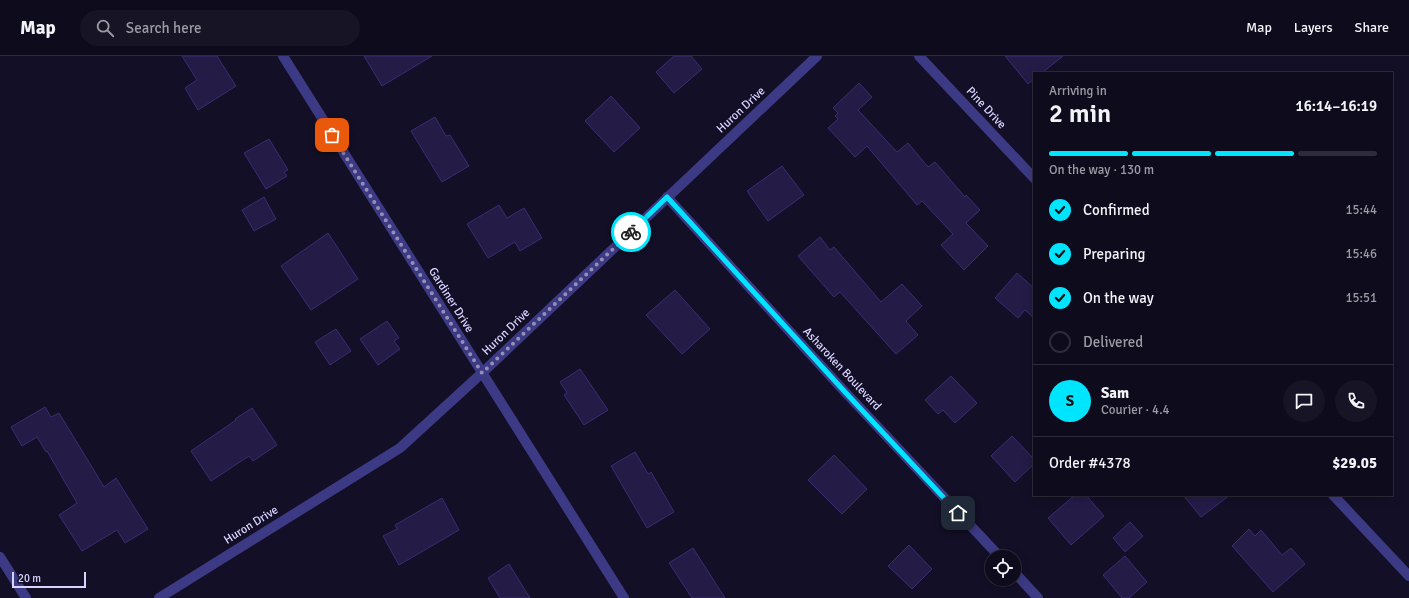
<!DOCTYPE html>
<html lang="en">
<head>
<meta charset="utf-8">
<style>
  :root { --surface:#0e0b1c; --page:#171425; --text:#f1f3f6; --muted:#9b9ba3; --line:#2e2b3b; --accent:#00e5ff }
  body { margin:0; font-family:Signika,sans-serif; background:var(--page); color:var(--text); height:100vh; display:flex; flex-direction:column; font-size:15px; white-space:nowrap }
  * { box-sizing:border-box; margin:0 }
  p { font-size:13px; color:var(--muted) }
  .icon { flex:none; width:22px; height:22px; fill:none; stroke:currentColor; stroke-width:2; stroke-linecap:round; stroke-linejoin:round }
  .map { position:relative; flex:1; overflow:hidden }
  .details { position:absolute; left:1033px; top:16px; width:360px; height:424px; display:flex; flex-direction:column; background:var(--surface); border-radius:0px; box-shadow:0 2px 10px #0003,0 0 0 1px var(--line) }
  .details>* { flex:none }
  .controls { position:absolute; left:985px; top:494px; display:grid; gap:8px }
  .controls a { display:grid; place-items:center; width:36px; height:36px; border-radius:50%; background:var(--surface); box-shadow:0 2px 10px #0003,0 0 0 1px var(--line); font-size:20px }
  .scale { position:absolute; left:12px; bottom:10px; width:74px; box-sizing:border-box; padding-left:4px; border:2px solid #d9d4ff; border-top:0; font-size:11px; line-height:14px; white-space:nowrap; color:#d9d4ff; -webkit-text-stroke:3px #130f26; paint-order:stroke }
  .pin { position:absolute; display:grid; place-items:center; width:34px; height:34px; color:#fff; margin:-17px; border-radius:8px; box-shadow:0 2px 6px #0006 }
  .courier { position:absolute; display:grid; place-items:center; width:40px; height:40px; margin:-20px; border:3px solid #00e5ff; border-radius:50%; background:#fff; color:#222; box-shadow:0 1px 5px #0007 }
  .summary em { font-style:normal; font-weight:600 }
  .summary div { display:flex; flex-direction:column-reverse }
  .summary { display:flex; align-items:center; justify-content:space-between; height:68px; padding:0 16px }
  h1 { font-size:26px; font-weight:600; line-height:30px }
  .bar { display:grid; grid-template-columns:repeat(4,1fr); gap:6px 4px; align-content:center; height:48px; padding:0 16px }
  .bar i { height:5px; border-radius:3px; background:var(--line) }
  .bar .active { background:var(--accent) }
  .bar p { grid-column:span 4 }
  .line { display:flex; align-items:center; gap:10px; padding:0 16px; border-top:1px solid var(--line) }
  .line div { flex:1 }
  .round { display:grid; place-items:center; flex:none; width:42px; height:42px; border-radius:21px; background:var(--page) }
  ol { padding:0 16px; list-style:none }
  li { display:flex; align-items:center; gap:12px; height:44px }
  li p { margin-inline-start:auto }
  li .icon { padding:4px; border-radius:50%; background:var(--accent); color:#111; stroke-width:4 }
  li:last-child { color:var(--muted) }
  li i { width:22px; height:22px; border:2px solid var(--line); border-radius:50% }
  header { display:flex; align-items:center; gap:24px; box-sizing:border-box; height:56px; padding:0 20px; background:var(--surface); border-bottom:1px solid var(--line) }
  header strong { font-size:19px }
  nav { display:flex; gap:22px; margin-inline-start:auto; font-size:14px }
  .search { width:280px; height:36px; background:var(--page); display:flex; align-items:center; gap:10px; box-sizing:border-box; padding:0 14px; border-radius:22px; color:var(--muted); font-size:15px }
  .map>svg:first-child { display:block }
</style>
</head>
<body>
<header>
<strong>Map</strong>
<div class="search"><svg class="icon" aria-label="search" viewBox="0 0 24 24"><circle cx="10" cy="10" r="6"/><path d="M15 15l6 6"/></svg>Search here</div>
<nav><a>Map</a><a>Layers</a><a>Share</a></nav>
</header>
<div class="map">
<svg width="1409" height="542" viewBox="0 0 1409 542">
  <rect width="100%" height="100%" fill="#130f26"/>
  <g fill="#241b47" stroke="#3b2d73">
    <path d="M182,0H217L236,30L198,54L185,32L197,24Z"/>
    <path d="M364,0H432L382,30Z"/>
    <path d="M674,0H691L702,13L674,37L656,16Z"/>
    <path d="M1005,0H1063L1042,17H1034V23L1028,28Z"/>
    <path d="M859,27L872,41L858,54L897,96L908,87L928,111L935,106L965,141L966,139L980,154L966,167L988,190L964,214L941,189L953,178L922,145L917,149L867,90L855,101L828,72L838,63L835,60L838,57L833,52Z"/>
    <path d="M611,40L640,72L614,96L585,65Z"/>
    <path d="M435,61L446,80L450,79L469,110L442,126L411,75Z"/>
    <path d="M269,83L288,114L284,116L287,120L266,133L244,97Z"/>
    <path d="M782,110L804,139L768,165L747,135Z"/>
    <path d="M264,141L276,163L254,175L242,154Z"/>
    <path d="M499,149L507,162L524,152L542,182L520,195L515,186L488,202L467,168Z"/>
    <path d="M328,177L358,223L311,254L281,210Z"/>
    <path d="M820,181L830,194L834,191L881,246L902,228L922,250L906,265L918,279L896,298L840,236L834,241L798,200Z"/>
    <path d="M1017,217L1034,232V262L1025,254L1018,262L995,242Z"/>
    <path d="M675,234L710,273L682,298L646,259Z"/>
    <path d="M387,265L399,282L394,285L400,293L378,309L360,283Z"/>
    <path d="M336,273L351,295L330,309L315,286Z"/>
    <path d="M580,313L608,354L584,369L564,339L567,337L560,326Z"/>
    <path d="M951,320L977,347L955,367L943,354L938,358L925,344Z"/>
    <path d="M45,351L51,361L59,357L104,431L116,422L148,473L125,487L117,474L82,495L59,459L77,447L47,395L46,396L37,381L22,390L11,371Z"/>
    <path d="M252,352L277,389L253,405L249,400L211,425L191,395L236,364L235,363Z"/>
    <path d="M1012,380L1034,403V408L1015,426L991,400Z"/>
    <path d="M635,396L648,418L651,416L674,456L647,472L611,410Z"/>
    <path d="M834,399L867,433L842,458L808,424Z"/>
    <path d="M1075,439H1086L1104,460L1071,489L1048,462Z"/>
    <path d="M1183,439H1230L1201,461Z"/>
    <path d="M442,442L459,474L399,509L383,480L397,473L395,469Z"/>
    <path d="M1130,466L1143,480L1125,496L1113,482Z"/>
    <path d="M1249,473L1255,480L1261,474L1282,499L1291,492L1305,508L1273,536L1232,490Z"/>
    <path d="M909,489L932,513L912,533L888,510Z"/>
    <path d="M693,492L725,542H692L669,507Z"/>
    <path d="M1125,500L1147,526L1129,542H1122L1103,519Z"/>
    <path d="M509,508L530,542H500L488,522Z"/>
  </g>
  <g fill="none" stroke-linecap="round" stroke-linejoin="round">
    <g stroke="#3d3a85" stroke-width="10">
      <path d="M283,0L624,542"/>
      <path d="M919,0L1034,122"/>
      <path d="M667,141L845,336L1000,501"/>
      <path d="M1333,439L1409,520"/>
      <path d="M0,501L26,542"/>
      <path d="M1014,516L1038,542"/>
      <path d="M159,542L400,392L482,317L817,0"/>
    </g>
  </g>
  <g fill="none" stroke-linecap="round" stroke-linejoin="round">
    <path stroke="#948fb3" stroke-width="4" stroke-dasharray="0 7.2" d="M332,79L482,317L631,176"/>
    <path stroke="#00e5ff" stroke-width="5" d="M631,176L667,141L845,336L958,457"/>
  </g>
  <g text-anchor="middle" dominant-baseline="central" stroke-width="3" stroke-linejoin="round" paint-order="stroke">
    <g font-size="12" fill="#d9d4ff" stroke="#130f26">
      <text transform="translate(986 52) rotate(47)">Pine Drive</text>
      <text transform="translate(741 54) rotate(-43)">Huron Drive</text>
      <text transform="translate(451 244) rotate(58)">Gardiner Drive</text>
      <text transform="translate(506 276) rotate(-44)">Huron Drive</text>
      <text transform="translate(842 313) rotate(47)">Asharoken Boulevard</text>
      <text transform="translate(251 469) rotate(-32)">Huron Drive</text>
    </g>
  </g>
</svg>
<div class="controls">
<a><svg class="icon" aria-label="locate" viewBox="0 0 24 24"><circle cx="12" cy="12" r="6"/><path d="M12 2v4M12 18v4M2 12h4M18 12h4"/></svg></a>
</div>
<div class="scale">20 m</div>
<div class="pin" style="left:332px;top:79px;background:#ea580c"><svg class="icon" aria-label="bag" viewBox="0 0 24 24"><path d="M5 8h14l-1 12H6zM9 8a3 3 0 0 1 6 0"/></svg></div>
<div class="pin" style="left:958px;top:457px;background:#1f2937"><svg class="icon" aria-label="home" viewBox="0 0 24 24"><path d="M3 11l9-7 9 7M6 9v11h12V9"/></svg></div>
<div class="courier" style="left:631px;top:176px"><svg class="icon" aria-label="bike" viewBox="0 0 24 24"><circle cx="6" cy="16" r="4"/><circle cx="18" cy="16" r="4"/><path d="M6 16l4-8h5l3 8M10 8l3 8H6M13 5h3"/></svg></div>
<section class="details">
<div class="summary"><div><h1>2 min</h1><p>Arriving in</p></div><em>16:14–16:19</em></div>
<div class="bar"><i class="active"></i><i class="active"></i><i class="active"></i><i></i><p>On the way · 130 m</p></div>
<ol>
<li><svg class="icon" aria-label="check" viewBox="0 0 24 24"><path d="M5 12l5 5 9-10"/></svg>Confirmed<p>15:44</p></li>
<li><svg class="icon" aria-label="check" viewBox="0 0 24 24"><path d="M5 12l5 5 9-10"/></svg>Preparing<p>15:46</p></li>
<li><svg class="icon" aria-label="check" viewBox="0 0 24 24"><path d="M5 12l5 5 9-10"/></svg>On the way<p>15:51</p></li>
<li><i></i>Delivered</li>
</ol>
<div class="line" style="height:72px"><b class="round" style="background:var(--accent);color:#111">S</b><div><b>Sam</b><p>Courier · 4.4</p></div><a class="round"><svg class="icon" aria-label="chat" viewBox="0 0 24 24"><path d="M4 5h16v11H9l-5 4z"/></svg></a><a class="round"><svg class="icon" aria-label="phone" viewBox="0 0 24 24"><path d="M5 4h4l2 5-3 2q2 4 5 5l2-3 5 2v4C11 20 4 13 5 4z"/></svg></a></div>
<div class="line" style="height:52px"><div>Order #4378</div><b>$29.05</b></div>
</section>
</div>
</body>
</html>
